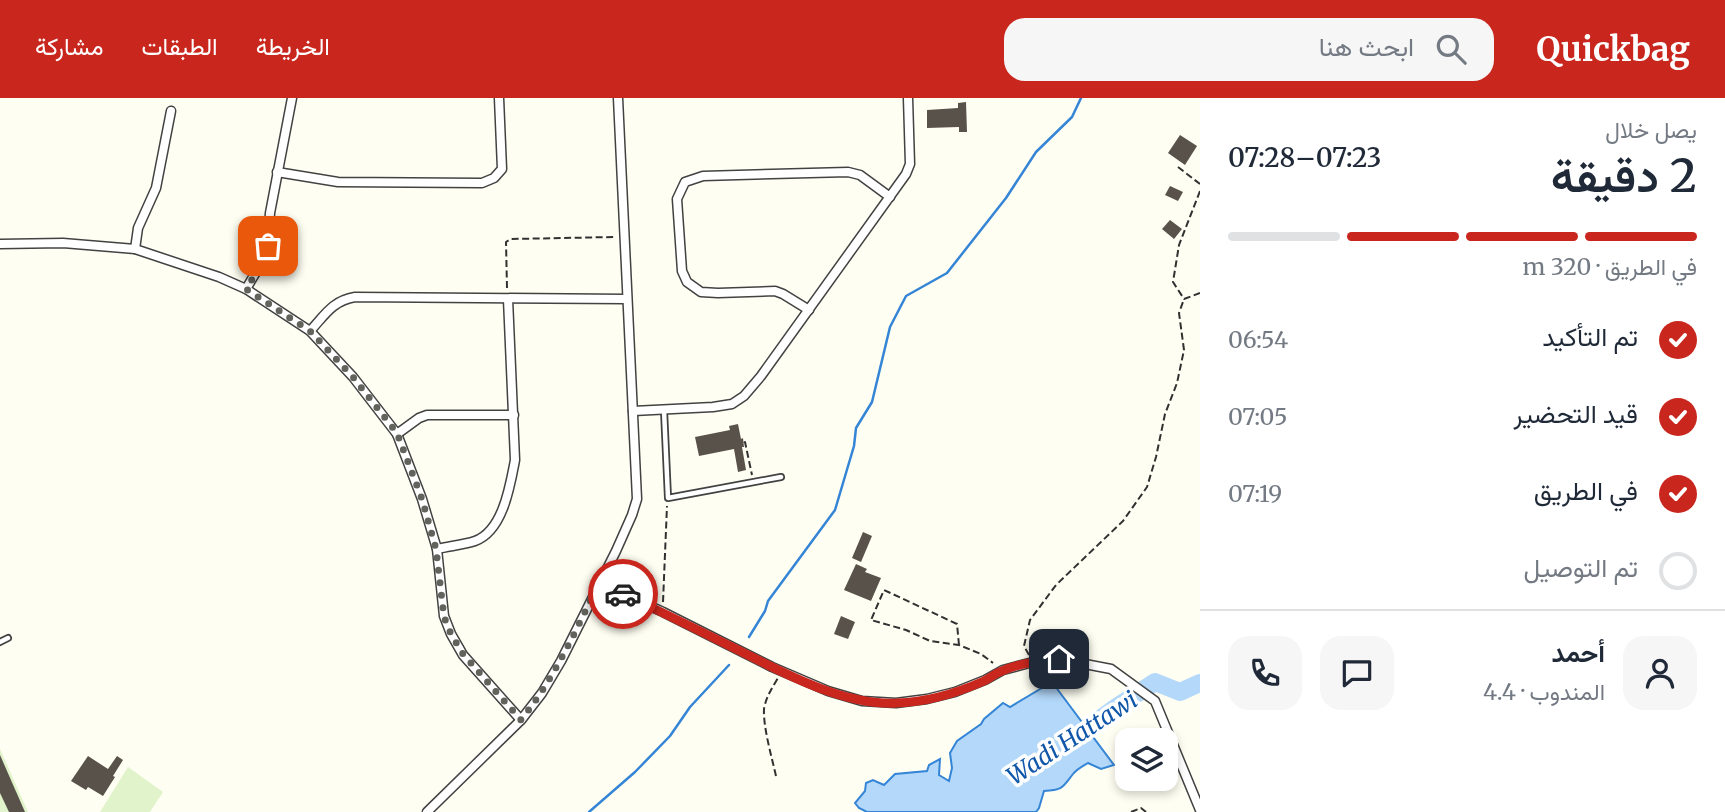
<!DOCTYPE html>
<html lang="ar">
<head>
<meta charset="utf-8">
<style>
  :root { --surface:#fff; --page:#f6f6f7; --text:#1f2937; --muted:#747a83; --line:#e0e1e3; --accent:#c9271e }
  body { margin:0; font-family:Merriweather,Vazirmatn,serif; background:var(--page); color:var(--text); direction:rtl; height:100vh; display:flex; flex-direction:column; font-size:26px; white-space:nowrap }
  * { box-sizing:border-box; margin:0 }
  p { font-size:23px; color:var(--muted) }
  .icon { flex:none; width:38px; height:38px; fill:none; stroke:currentColor; stroke-width:2; stroke-linecap:round; stroke-linejoin:round }
  .map { position:relative; flex:1; overflow:hidden; direction:ltr }
  .sheet { display:flex; flex-direction:column; background:var(--surface); width:525px }
  .sheet>* { flex:none }
  .fabs { position:absolute; left:1115px; top:630px; display:grid; gap:14px }
  .fabs a { display:grid; place-items:center; width:63px; height:63px; border-radius:14px; background:var(--surface); box-shadow:0 4px 10px #0003; font-size:35px }
  .pin { position:absolute; display:grid; place-items:center; width:60px; height:60px; color:#fff; margin:-30px; border-radius:14px; box-shadow:0 4px 10px #0006 }
  .courier { position:absolute; display:grid; place-items:center; width:70px; height:70px; margin:-35px; border:5px solid #c9271e; border-radius:50%; background:#fff; color:#222; box-shadow:0 2px 9px #0007 }
  .head em { font-style:normal; font-weight:600 }
  .head div { display:flex; flex-direction:column-reverse }
  .head { display:flex; align-items:center; justify-content:space-between; height:119px; padding:0 28px }
  h1 { font-size:46px; font-weight:600; line-height:52px }
  .bar { display:grid; grid-template-columns:repeat(4,1fr); gap:10px 7px; align-content:center; height:84px; padding:0 28px }
  .bar i { height:9px; border-radius:5px; background:var(--line) }
  .bar .active { background:var(--accent) }
  .bar p { grid-column:span 4 }
  .line { display:flex; align-items:center; gap:18px; padding:0 28px; border-top:2px solid var(--line) }
  .line div { flex:1 }
  .round { display:grid; place-items:center; flex:none; width:74px; height:74px; border-radius:21px; background:var(--page) }
  ol { padding:0 28px; list-style:none }
  li { display:flex; align-items:center; gap:21px; height:77px }
  li p { margin-inline-start:auto }
  li .icon { padding:7px; border-radius:50%; background:var(--accent); color:#fff; stroke-width:4 }
  li:last-child { color:var(--muted) }
  li i { width:38px; height:38px; border:4px solid var(--line); border-radius:50% }
  header { display:flex; align-items:center; gap:42px; box-sizing:border-box; height:98px; padding:0 35px; background:var(--accent); color:#fff }
  header strong { font-size:33px }
  nav { display:flex; gap:38px; margin-inline-start:auto; font-size:24px }
  .search { width:490px; height:63px; background:var(--page); display:flex; align-items:center; gap:18px; box-sizing:border-box; padding:0 24px; border-radius:21px; color:var(--muted); font-size:26px }
  main { display:flex; flex:1; min-height:0 }
  .map>svg:first-child { display:block }
</style>
</head>
<body>
<header>
<strong>Quickbag</strong>
<div class="search"><svg class="icon" aria-label="search" viewBox="0 0 24 24"><circle cx="10" cy="10" r="6"/><path d="M15 15l6 6"/></svg>ابحث هنا</div>
<nav><a>الخريطة</a><a>الطبقات</a><a>مشاركة</a></nav>
</header>
<main>
<section class="sheet">
<div class="head"><div><h1>2 دقيقة</h1><p>يصل خلال</p></div><em>07:23–07:28</em></div>
<div class="bar"><i class="active"></i><i class="active"></i><i class="active"></i><i></i><p>في الطريق · 320 m</p></div>
<ol>
<li><svg class="icon" aria-label="check" viewBox="0 0 24 24"><path d="M5 12l5 5 9-10"/></svg>تم التأكيد<p>06:54</p></li>
<li><svg class="icon" aria-label="check" viewBox="0 0 24 24"><path d="M5 12l5 5 9-10"/></svg>قيد التحضير<p>07:05</p></li>
<li><svg class="icon" aria-label="check" viewBox="0 0 24 24"><path d="M5 12l5 5 9-10"/></svg>في الطريق<p>07:19</p></li>
<li><i></i>تم التوصيل</li>
</ol>
<div class="line" style="height:126px"><a class="round"><svg class="icon" aria-label="person" viewBox="0 0 24 24"><circle cx="12" cy="8" r="4"/><path d="M4 21q1-7 8-7t8 7"/></svg></a><div><b>أحمد</b><p>المندوب · 4.4</p></div><a class="round"><svg class="icon" aria-label="chat" viewBox="0 0 24 24"><path d="M4 5h16v11H9l-5 4z"/></svg></a><a class="round"><svg class="icon" aria-label="phone" viewBox="0 0 24 24"><path d="M5 4h4l2 5-3 2q2 4 5 5l2-3 5 2v4C11 20 4 13 5 4z"/></svg></a></div>
</section>
<div class="map">
<svg width="1200" height="714" viewBox="0 0 1200 714">
  <rect width="100%" height="100%" fill="#fffef2"/>
  <g fill="#e1f3ca">
    <path d="M0,651L28,714H0Z"/>
    <path d="M128,669L163,694L150,714H100Z"/>
  </g>
  <path fill="#b3d8fa" stroke="#3585d6" stroke-width="2" d="M1052,584L1114,667L1101,671L1088,665C1083,668 1077,671 1073,676C1062,690 1063,692 1044,693L1039,710L1036,714H867L859,710L855,705L865,693L866,685L873,682L884,687L895,676L927,673L929,667L940,661L939,677L949,683L952,670L950,655L957,643L981,626L984,621L1003,605L1010,609Z"/>
  <g fill="none" stroke-linecap="round" stroke-linejoin="round">
    <g stroke="#3585d6" stroke-width="2.5">
      <path d="M749,539L765,513L768,503L835,412L854,348L856,330L872,304L890,229L906,198L947,175L1006,100L1036,54L1072,19L1081,0"/>
      <path d="M589,714L635,674L670,638L690,609L729,567"/>
    </g>
    <path stroke="#b3d8fa" stroke-width="18" d="M1068,645L1115,610L1155,584L1180,594L1200,585"/>
  </g>
  <g fill="#59524b">
    <path d="M966,4L967,34H959V29L927,30V12L958,10V5Z"/>
    <path d="M1180,37L1197,48L1185,67L1168,55Z"/>
    <path d="M1170,88L1183,94L1178,103L1165,97Z"/>
    <path d="M1170,122L1182,131L1174,141L1162,131Z"/>
    <path d="M738,326L741,341L743,340L744,349H742L746,372L738,374L734,351L699,358L695,339L730,332L729,328Z"/>
    <path d="M863,434L872,438L861,464L852,460Z"/>
    <path d="M856,466L867,471L865,474L881,480L871,503L844,492Z"/>
    <path d="M841,518L855,524L848,541L834,536Z"/>
    <path d="M0,657L25,714H9L0,695Z"/>
    <path d="M88,658L108,671L117,658L123,662L113,678L115,679L103,698L88,689L86,692L71,683Z"/>
  </g>
  <g fill="none" stroke-linecap="round" stroke-linejoin="round">
    <defs>
      <g id="service">
        <path d="M664,312L668,400L781,379"/>
        <path d="M0,544L8,540"/>
      </g>
      <g id="minor">
        <path d="M277,74L338,84L482,85L494,80L502,71L499,0"/>
        <path d="M0,146L63,145L135,151L219,179L246,191L310,233L353,279L397,336L422,401L437,451L444,518L451,536L463,557L521,622"/>
        <path d="M135,151L138,130L156,90L171,13"/>
        <path d="M246,191L259,169L268,148L270,115L292,0"/>
        <path d="M809,212L783,196L775,193L718,195L701,194L687,184L682,173L677,101L685,84L703,78L848,74L860,77L890,99"/>
        <path d="M310,233C325,217 332,203 355,199L627,201"/>
        <path d="M633,313L713,309L732,306L744,298L761,278L906,76L910,66L908,0"/>
        <path d="M397,336L419,320L427,317H514"/>
        <path d="M437,451C449,448 463,447 475,443C503,433 510,388 515,362L508,201"/>
        <path d="M599,485L663,514L772,569L828,593L862,603L896,605L927,601L955,594L985,582L1003,572L1033,564L1059,561L1111,571L1155,603L1200,712"/>
        <path d="M427,714L521,622L542,595L561,563L616,453L632,417L637,401L618,0"/>
      </g>
    </defs>
    <use href="#service" stroke="#424242" stroke-width="8"/>
    <use href="#minor" stroke="#424242" stroke-width="11"/>
    <g stroke="#313131" stroke-width="2" stroke-dasharray="7 3.5" stroke-linecap="butt">
      <path d="M1178,69L1200,86"/>
      <path d="M1200,93L1179,147L1173,184L1184,201L1200,195"/>
      <path d="M507,190L506,144L511,141L615,139"/>
      <path d="M744,345L745,344L752,377"/>
      <path d="M663,504L667,408"/>
      <path d="M959,547L957,526L884,492L871,522L906,532L930,543L959,547L981,556L993,565"/>
      <path d="M1029,557L1024,548L1030,522L1056,487L1123,423L1147,389L1156,359L1165,316L1177,285L1184,252L1179,215L1184,201"/>
      <path d="M776,678C772,660 763,629 764,611C766,599 772,590 778,580"/>
      <path d="M1131,714L1141,710L1146,714"/>
    </g>
    <use href="#service" stroke="#fff" stroke-width="4.5"/>
    <use href="#minor" stroke="#fff" stroke-width="8"/>
  </g>
  <g fill="none" stroke-linecap="round" stroke-linejoin="round">
    <path stroke="#63635e" stroke-width="7" stroke-dasharray="0 12.6" d="M268,148L260,169L246,191L310,233L353,279L397,335L422,401L436,451L444,519L451,536L463,556L521,622C555,579 575,534 599,485L623,496"/>
    <path stroke="#c9271e" stroke-width="9" d="M623,496C660,513 696,531 732,549C780,573 842,608 897,605C926,604 957,595 984,583C990,580 996,575 1002,573C1020,565 1040,563 1059,561"/>
  </g>
  <g text-anchor="middle" dominant-baseline="central" stroke-width="7" stroke-linejoin="round" paint-order="stroke">
    <g font-size="24" font-style="italic" fill="#1057aa" stroke="#fff">
      <text transform="translate(1072 640) rotate(-33)">Wadi Hattawi</text>
    </g>
  </g>
</svg>
<div class="fabs">
<a><svg class="icon" aria-label="layers" viewBox="0 0 24 24"><path d="M12 4l9 5-9 5-9-5zM3 14l9 5 9-5"/></svg></a>
</div>
<div class="pin" style="left:268px;top:148px;background:#ea580c"><svg class="icon" aria-label="bag" viewBox="0 0 24 24"><path d="M5 8h14l-1 12H6zM9 8a3 3 0 0 1 6 0"/></svg></div>
<div class="pin" style="left:1059px;top:561px;background:#1f2937"><svg class="icon" aria-label="home" viewBox="0 0 24 24"><path d="M3 11l9-7 9 7M6 9v11h12V9"/></svg></div>
<div class="courier" style="left:623px;top:496px"><svg class="icon" aria-label="car" viewBox="0 0 24 24"><path d="M5 17H2v-5l4-1 3-4h7l3 4 3 1v5h-3M9 17h6M6 11h13"/><circle cx="7" cy="17" r="2"/><circle cx="17" cy="17" r="2"/></svg></div>
</div>
</main>
</body>
</html>
